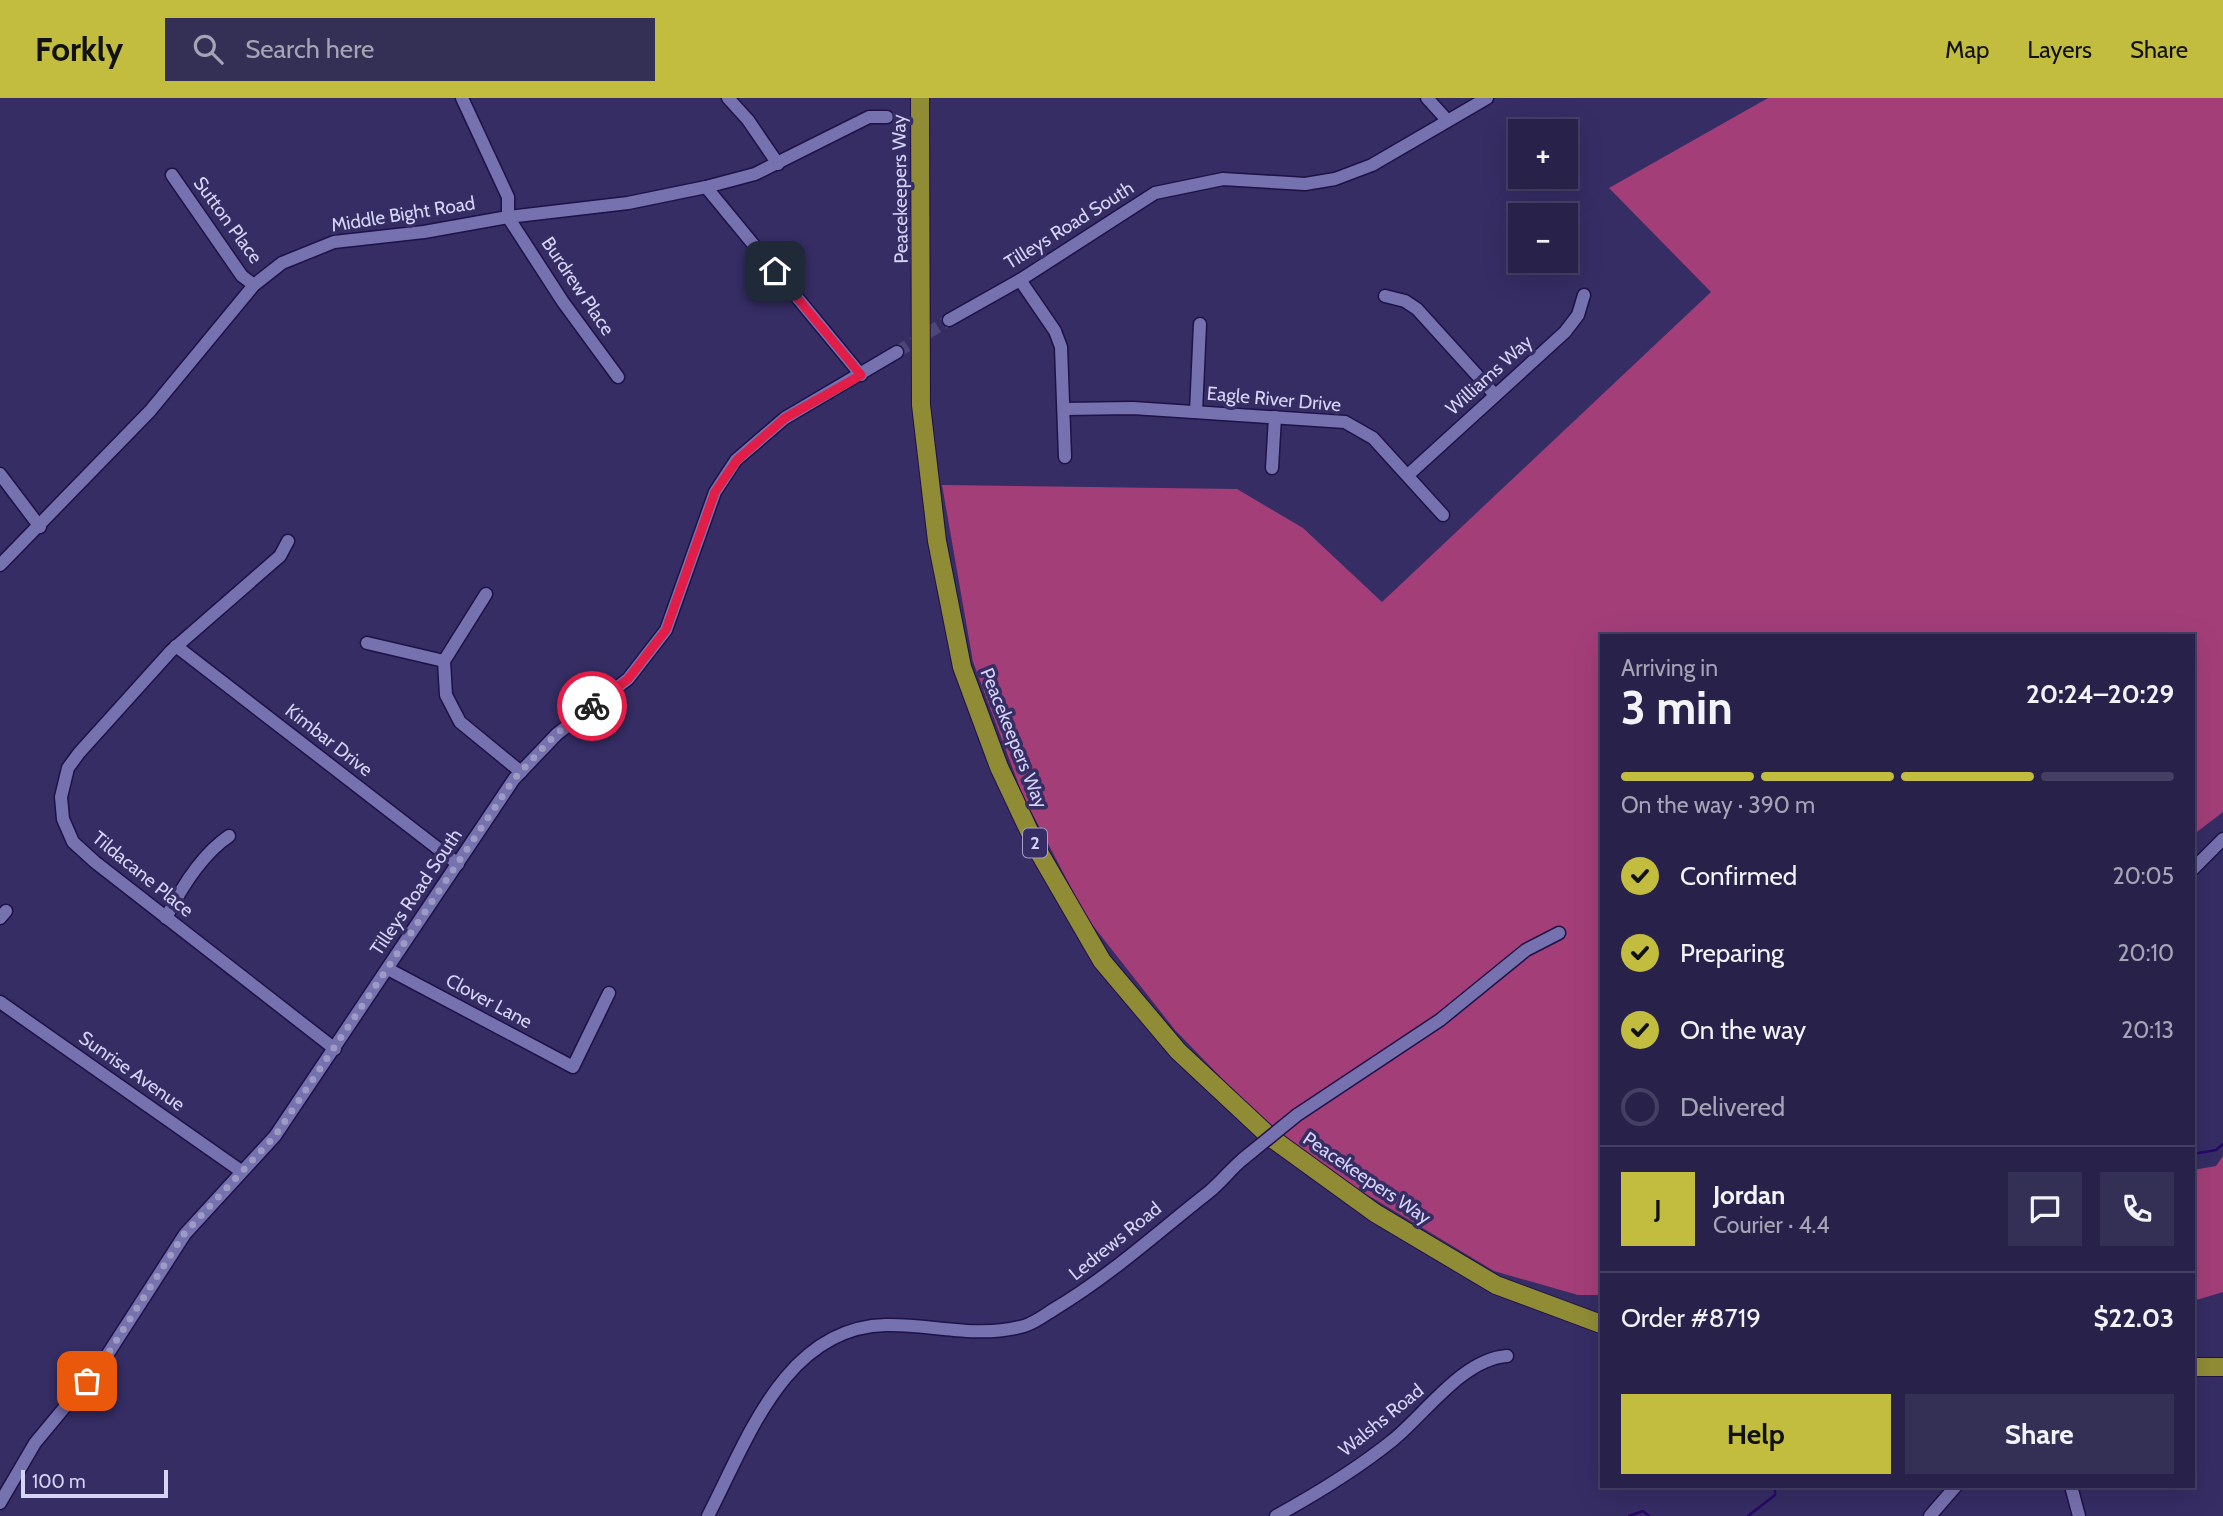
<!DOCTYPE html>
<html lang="en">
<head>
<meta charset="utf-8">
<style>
  :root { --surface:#28224b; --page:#342f55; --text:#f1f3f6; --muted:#a5a4b5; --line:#443f63; --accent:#c2bd3f }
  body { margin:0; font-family:Cabin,sans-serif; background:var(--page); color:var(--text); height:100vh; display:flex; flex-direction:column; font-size:26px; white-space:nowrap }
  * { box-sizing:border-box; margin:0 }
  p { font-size:23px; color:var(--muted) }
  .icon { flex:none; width:38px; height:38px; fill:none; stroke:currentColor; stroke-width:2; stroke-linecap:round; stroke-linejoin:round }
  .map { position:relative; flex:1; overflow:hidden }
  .panel { position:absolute; left:1600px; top:536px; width:595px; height:854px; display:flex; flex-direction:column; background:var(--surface); border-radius:0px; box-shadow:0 7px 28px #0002,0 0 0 2px var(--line) }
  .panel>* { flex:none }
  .tools { position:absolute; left:1508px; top:21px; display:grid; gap:14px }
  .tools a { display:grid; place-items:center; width:70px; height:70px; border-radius:0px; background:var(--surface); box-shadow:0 7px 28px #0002,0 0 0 2px var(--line); font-size:35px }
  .scale { position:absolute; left:21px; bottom:18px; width:147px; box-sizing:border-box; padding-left:7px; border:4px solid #d5d4f6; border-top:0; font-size:19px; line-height:24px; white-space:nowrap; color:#d5d4f6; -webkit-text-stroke:5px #352d64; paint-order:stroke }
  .pin { position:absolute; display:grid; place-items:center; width:60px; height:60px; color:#fff; margin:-30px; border-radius:14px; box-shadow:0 4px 10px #0006 }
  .courier { position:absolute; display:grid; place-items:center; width:70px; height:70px; margin:-35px; border:5px solid #e11d48; border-radius:50%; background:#fff; color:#222; box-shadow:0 2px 9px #0007 }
  .overview em { font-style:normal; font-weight:700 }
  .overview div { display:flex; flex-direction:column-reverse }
  .overview { display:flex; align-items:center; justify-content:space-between; height:119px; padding:0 21px }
  h1 { font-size:46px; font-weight:700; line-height:52px }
  .bar { display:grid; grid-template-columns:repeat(4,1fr); gap:10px 7px; align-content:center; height:84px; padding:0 21px }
  .bar i { height:9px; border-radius:5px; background:var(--line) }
  .bar .current { background:var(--accent) }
  .bar p { grid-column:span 4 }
  .line { display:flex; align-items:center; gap:18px; padding:0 21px; border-top:2px solid var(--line) }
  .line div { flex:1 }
  .round { display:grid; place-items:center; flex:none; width:74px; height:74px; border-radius:0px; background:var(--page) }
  ol { padding:0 21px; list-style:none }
  li { display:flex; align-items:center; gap:21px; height:77px }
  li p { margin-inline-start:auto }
  li .icon { padding:7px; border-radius:50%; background:var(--accent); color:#111; stroke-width:4 }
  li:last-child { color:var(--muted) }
  li i { width:38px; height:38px; border:4px solid var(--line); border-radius:50% }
  .button { display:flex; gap:14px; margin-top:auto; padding:14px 21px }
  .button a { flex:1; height:80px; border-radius:0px; background:var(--accent); color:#111; font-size:28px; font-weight:700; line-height:80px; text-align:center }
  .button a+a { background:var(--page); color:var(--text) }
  header { display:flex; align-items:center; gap:42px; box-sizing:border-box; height:98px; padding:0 35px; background:var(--accent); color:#111 }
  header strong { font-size:33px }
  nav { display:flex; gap:38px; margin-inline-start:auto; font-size:24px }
  .search { width:490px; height:63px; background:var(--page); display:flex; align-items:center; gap:18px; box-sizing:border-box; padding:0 24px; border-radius:0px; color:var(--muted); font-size:26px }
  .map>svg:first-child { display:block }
</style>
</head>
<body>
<header>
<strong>Forkly</strong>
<div class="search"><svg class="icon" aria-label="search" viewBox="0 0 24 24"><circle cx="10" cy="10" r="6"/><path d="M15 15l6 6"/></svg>Search here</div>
<nav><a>Map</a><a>Layers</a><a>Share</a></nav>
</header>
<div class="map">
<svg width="2223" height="1418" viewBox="0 0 2223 1418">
  <rect width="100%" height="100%" fill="#352d64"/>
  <g fill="#a33e79">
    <path d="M1768,0H2223V714L2193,737V537H1601V1197H1578L1494,1173L1346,1084L1268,1028L1175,932L1087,820L1023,698L973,564L942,387L1237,391L1303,430L1382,504L1711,194L1609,90Z"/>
    <path d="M2223,1058V1194L2193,1203V1072L2216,1068Z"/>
  </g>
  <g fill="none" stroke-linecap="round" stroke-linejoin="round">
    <g stroke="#29076a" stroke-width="2.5">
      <path d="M2193,1056L2216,1052L2223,1046"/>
      <path d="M1629,1418L1643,1413L1649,1418"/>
      <path d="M1748,1418L1775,1397V1388"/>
    </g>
    <path stroke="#4d467a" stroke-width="12" stroke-dasharray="12 6" stroke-linecap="butt" d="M897,254L949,222"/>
    <defs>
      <g id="minor">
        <path d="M462,0L508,99V119L563,204L618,279"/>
        <path d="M728,0L748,22L778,66"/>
        <path d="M1427,0L1447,22"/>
        <path d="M172,77L242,178L254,187"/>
        <path d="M706,89L861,277"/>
        <path d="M1020,182L1055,233L1061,249L1065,359"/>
        <path d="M1385,198L1405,203L1417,211L1495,297"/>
        <path d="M949,222L1020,182L1155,95L1223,81L1305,86L1335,81L1372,67L1487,0"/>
        <path d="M1064,311L1133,310L1345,324L1373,340L1443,417"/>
        <path d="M1196,314L1200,226"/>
        <path d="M1272,370L1275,319"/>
        <path d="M0,376L40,429"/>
        <path d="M1408,377L1565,234L1578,217L1584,197"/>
        <path d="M288,443L280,458L171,553L79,655L68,670L61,699L63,721L73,744L95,764L335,951"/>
        <path d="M0,467L150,313L254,187L282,165L334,144L424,134L508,119L628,105L706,89L755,76L869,19H887"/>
        <path d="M486,496L444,563L446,597L460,624L521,674"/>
        <path d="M367,545L444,563"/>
        <path d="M176,548L458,766"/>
        <path d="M2193,771L2223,741"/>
        <path d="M0,820L6,813"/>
        <path d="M166,820C181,790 201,757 229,738"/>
        <path d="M388,871L573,969L609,895"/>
        <path d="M0,904L241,1073"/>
        <path d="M1297,1017L1440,922L1526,852L1559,835"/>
        <path d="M2071,1388L2079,1418"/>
        <path d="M0,1405L35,1345L104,1262L185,1136L275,1038L514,681L557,636L628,581L666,532L715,394L736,362L785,320L897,254"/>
        <path d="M708,1418C747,1343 785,1229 886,1227C933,1226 977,1241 1024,1228C1035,1225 1046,1216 1056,1210C1111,1177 1159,1133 1209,1094C1221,1084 1231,1071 1243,1061"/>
        <path d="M1276,1418C1316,1396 1357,1371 1393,1342C1426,1315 1463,1261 1507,1258"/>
        <path d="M1930,1418L1956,1388"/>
      </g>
      <g id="highway">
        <path d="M920,0L921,307L937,443L962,569L999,669L1040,756L1102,863L1178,953L1270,1039L1375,1115L1496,1187L1601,1226"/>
        <path d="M2193,1269H2223"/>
      </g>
    </defs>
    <use href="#minor" stroke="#1e1247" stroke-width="15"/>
    <use href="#highway" stroke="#1e1247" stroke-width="20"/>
    <use href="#minor" stroke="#7671af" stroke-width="12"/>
    <use href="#highway" stroke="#908c36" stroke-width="18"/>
    <defs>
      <path id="minor-bridge" d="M1243,1061L1297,1017"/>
    </defs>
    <use href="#minor-bridge" stroke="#1e1247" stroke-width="15" stroke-linecap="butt"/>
    <use href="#minor-bridge" stroke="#7671af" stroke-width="12"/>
  </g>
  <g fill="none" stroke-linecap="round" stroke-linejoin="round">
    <path stroke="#9d9ac3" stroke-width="7" stroke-dasharray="0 12.6" d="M87,1283L104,1262L184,1136L275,1038L514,681L556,636L592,608"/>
    <path stroke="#e11d48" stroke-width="9" d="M592,608L628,581L666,532L715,394L737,362L785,320L861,277L775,173"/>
  </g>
  <g text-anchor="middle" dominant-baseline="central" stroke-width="7" stroke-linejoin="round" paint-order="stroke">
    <rect fill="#352d64" stroke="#a5a2ca" stroke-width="2" x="1023" y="730.5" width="24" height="29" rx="5"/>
    <g font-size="18" font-weight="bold" fill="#d5d4f6">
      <text x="1035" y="745">2</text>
    </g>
    <g font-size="19" fill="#d5d4f6" stroke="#352d64">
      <text transform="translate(900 91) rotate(-91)">Peacekeepers Way</text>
      <text transform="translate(403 116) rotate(-9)">Middle Bight Road</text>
      <text transform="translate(228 122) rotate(54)">Sutton Place</text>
      <text transform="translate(1069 127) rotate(-32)">Tilleys Road South</text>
      <text transform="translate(578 188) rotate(56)">Burdrew Place</text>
      <text transform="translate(1489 277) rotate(-42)">Williams Way</text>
      <text transform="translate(1274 301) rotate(5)">Eagle River Drive</text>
      <text transform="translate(1014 640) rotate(68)">Peacekeepers Way</text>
      <text transform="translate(329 642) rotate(38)">Kimbar Drive</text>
      <text transform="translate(143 776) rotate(39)">Tildacane Place</text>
      <text transform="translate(416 794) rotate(-56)">Tilleys Road South</text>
      <text transform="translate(489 903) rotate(28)">Clover Lane</text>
      <text transform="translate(132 973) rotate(35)">Sunrise Avenue</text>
      <text transform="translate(1367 1080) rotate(34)">Peacekeepers Way</text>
      <text transform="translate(1115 1143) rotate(-39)">Ledrews Road</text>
      <text transform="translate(1381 1322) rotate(-39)">Walshs Road</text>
    </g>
  </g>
</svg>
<div class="tools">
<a>+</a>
<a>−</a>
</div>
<div class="scale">100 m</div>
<div class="pin" style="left:87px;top:1283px;background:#ea580c"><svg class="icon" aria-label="bag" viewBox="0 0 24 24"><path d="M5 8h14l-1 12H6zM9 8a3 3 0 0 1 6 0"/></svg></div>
<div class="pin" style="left:775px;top:173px;background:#1f2937"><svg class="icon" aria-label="home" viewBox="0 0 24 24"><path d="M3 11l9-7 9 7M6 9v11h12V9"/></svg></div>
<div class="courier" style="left:592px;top:608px"><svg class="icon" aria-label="bike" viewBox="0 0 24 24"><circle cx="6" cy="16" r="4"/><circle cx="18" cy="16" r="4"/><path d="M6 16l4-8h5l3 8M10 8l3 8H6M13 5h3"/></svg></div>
<section class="panel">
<div class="overview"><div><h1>3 min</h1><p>Arriving in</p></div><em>20:24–20:29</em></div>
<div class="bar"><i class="current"></i><i class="current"></i><i class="current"></i><i></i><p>On the way · 390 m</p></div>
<ol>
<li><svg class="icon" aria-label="check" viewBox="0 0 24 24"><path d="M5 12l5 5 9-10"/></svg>Confirmed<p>20:05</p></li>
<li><svg class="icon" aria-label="check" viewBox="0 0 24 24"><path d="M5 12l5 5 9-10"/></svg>Preparing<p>20:10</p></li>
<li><svg class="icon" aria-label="check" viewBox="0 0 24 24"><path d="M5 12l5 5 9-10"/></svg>On the way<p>20:13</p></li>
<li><i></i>Delivered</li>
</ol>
<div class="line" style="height:126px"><b class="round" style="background:var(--accent);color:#111">J</b><div><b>Jordan</b><p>Courier · 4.4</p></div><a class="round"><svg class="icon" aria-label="chat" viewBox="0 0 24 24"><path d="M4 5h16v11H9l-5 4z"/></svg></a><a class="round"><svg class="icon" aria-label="phone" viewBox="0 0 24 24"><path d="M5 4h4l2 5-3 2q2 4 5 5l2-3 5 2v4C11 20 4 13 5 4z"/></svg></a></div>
<div class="line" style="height:91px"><div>Order #8719</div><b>$22.03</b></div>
<div class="button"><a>Help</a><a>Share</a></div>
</section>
</div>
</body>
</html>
